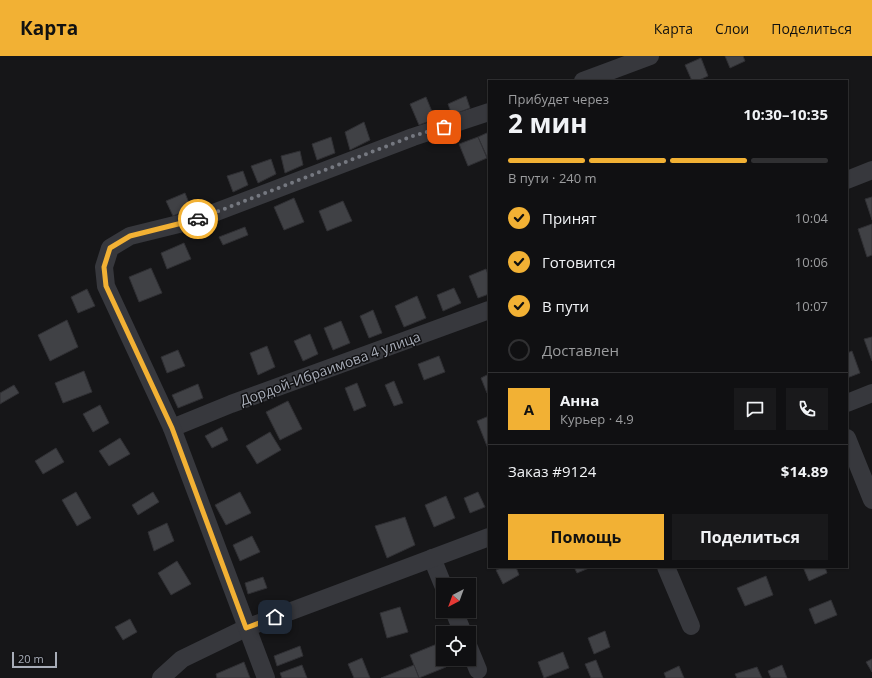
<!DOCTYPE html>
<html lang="ru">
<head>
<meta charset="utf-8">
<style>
  :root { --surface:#101012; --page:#19191b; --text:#f1f3f6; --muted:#9c9d9f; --line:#303032; --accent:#f2b134 }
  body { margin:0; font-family:"Open Sans",sans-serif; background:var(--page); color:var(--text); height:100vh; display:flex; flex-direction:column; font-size:15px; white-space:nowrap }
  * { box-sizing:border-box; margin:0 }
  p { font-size:13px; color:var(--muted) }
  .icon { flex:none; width:22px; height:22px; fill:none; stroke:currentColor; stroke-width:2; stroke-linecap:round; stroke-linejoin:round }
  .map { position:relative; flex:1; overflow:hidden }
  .sheet { position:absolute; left:488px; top:24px; width:360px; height:488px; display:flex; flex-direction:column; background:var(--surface); border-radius:0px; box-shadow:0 1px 3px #0004,0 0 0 1px var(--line) }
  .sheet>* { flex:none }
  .needle { width:26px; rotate:221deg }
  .controls { position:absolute; left:436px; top:522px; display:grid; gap:8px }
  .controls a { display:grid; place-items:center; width:40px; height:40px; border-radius:0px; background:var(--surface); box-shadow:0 1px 3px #0004,0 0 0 1px var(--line); font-size:20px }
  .scale { position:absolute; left:12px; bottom:10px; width:45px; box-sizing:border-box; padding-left:4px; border:2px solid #a8adb8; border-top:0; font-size:11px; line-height:14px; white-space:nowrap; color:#a8adb8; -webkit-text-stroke:3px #111113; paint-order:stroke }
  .pin { position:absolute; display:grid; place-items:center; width:34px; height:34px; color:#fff; margin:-17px; border-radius:8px; box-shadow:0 2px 6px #0006 }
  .courier { position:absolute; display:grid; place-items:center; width:40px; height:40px; margin:-20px; border:3px solid #f2b134; border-radius:50%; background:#fff; color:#222; box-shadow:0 1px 5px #0007 }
  .head em { font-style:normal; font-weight:700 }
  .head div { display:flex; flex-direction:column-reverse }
  .head { display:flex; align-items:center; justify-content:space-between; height:68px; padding:0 20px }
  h1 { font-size:26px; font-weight:700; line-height:30px }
  .bar { display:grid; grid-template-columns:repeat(4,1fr); gap:6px 4px; align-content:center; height:48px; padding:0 20px }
  .bar i { height:5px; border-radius:3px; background:var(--line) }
  .bar .on { background:var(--accent) }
  .bar p { grid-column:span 4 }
  .line { display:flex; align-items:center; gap:10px; padding:0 20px; border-top:1px solid var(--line) }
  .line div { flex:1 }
  .round { display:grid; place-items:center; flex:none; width:42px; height:42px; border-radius:0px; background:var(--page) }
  ol { padding:0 20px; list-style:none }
  li { display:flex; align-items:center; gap:12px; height:44px }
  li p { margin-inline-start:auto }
  li .icon { padding:4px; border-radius:50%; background:var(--accent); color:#111; stroke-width:4 }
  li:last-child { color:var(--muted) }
  li i { width:22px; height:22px; border:2px solid var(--line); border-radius:50% }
  .primary-button { display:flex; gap:8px; margin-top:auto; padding:8px 20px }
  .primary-button a { flex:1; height:46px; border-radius:0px; background:var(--accent); color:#111; font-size:16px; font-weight:700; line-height:46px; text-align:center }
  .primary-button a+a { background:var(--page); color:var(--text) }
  header { display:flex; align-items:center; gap:24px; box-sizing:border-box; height:56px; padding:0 20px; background:var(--accent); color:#111 }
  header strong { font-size:19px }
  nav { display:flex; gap:22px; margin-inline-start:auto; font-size:14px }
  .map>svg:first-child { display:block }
</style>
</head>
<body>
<header>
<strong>Карта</strong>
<nav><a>Карта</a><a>Слои</a><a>Поделиться</a></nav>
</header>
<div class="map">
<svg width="872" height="622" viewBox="0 0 872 622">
  <rect width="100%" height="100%" fill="#161618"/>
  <g fill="#404145" stroke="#303034">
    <path d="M725,0H743L745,5L730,12Z"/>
    <path d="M701,2L708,20L697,25H692L685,9Z"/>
    <path d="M466,40L470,52L452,59L448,48Z"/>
    <path d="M426,41L435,63L419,69L410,48Z"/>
    <path d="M364,66L370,84L350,94L345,76Z"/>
    <path d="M489,76V100L487,101L478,81Z"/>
    <path d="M331,81L335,97L317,104L312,88Z"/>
    <path d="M478,81L487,102L468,110L459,88Z"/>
    <path d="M300,95L303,109L285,117L281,100Z"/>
    <path d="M271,103L276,118L258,127L251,110Z"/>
    <path d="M243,115L248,129L233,136L227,120Z"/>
    <path d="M185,137L191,152L173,160L166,145Z"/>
    <path d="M872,141V164L865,143Z"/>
    <path d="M294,142L304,166L284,174L274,151Z"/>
    <path d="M343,145L352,165L327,175L319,155Z"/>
    <path d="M872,168V199L867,201L858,173Z"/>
    <path d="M245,171L248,179L223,189L219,181Z"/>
    <path d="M184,187L191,203L167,213L161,197Z"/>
    <path d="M151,212L162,237L139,246L129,221Z"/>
    <path d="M486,213L489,221V238L478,242L469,220Z"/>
    <path d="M454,232L461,247L443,255L437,239Z"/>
    <path d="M87,233L95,250L78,257L71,241Z"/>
    <path d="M417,240L426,262L404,271L395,250Z"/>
    <path d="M373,254L382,277L369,282L360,260Z"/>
    <path d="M67,264L78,291L50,305L38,279Z"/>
    <path d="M341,265L350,287L333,294L324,272Z"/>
    <path d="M310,278L318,298L303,305L294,285Z"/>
    <path d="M872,281V305L864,283Z"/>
    <path d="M267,290L275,311L258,319L250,297Z"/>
    <path d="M178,294L185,310L167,317L161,301Z"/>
    <path d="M852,295L860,317L847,322V297Z"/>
    <path d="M439,300L445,316L424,324L418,308Z"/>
    <path d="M84,315L92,336L63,347L55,327Z"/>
    <path d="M489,318V336L487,337L481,322Z"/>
    <path d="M394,325L403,347L394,350L385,329Z"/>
    <path d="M357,327L366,350L354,355L345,332Z"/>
    <path d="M198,328L203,342L178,352L172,339Z"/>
    <path d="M14,329L19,337L0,348V337Z"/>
    <path d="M288,345L302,373L280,384L266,356Z"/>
    <path d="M100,349L109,367L93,376L83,358Z"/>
    <path d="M489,360V395L477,365Z"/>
    <path d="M222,371L228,384L212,392L205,380Z"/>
    <path d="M270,376L281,394L257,408L246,390Z"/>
    <path d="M120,382L130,398L109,410L99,395Z"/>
    <path d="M56,392L64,406L43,418L35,405Z"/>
    <path d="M76,436L91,462L77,470L62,444Z"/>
    <path d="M153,436L159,446L138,459L132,449Z"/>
    <path d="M240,436L251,457L226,469L215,449Z"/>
    <path d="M478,436L485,451L470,457L464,442Z"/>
    <path d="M446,440L455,462L434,471L425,449Z"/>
    <path d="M405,461L415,489L387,502L375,470Z"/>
    <path d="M167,467L174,485L154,495L148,476Z"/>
    <path d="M252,480L260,496L240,505L233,489Z"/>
    <path d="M177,505L191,528L171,539L158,517Z"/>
    <path d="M503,511H516L519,519L503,528L496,514Z"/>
    <path d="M574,511H589V512L577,517Z"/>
    <path d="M803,511H825L827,517L809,525Z"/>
    <path d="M766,520L773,539L745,550L737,532Z"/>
    <path d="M263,521L267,532L248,538L245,527Z"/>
    <path d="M831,544L837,559L815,568L809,553Z"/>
    <path d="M400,551L408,576L387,582L380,557Z"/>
    <path d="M130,563L137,576L123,584L115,571Z"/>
    <path d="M605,575L610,591L594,598L588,582Z"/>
    <path d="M437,588L446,611L419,622L410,599Z"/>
    <path d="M300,590L303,600L277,610L274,600Z"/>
    <path d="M563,596L569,612L544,622L538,606Z"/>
    <path d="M362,602L370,622H354L348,608Z"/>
    <path d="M872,603V616L866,606Z"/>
    <path d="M596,604L603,622H591L585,608Z"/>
    <path d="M244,606L250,622H217L216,618Z"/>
    <path d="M302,609L307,622H282L280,617Z"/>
    <path d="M414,609L419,622H381L396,616Z"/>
    <path d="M782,609L787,622H771L768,615Z"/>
    <path d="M679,610L684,622H666L664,617Z"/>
    <path d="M757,611L762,622H737L735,618Z"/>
  </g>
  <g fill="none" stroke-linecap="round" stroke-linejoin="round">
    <g stroke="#37383d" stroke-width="18">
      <path d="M583,25L650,0"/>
      <path d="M847,124L872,114"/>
      <path d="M847,347L872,337"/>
      <path d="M172,372L231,348L489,254"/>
      <path d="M847,382L872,444"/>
      <path d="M432,502L443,529"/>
      <path d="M666,511L691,570"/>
      <path d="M454,555L463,577"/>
      <path d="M469,592L478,614"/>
      <path d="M161,622L182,603L246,572L489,481"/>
      <path d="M266,622L172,372L106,230L104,211L110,192L130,180L195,164L413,81L489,56"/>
    </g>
  </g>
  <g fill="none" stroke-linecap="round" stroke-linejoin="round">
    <path stroke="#757880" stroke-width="4" stroke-dasharray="0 7.2" d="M198,163L413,80L444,71"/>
    <path stroke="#f2b134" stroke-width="5" d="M198,163L130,180L110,192L104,211L106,230L172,372L246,572L275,561"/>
  </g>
  <g text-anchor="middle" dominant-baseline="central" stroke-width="3" stroke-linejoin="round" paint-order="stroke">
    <g font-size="14" fill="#a8adb8" stroke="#111113">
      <text transform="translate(330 312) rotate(-20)">Дордой-Ибраимова 4 улица</text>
    </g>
  </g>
</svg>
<div class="controls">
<a><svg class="needle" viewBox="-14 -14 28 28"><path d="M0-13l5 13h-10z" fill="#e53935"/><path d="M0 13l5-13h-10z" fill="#9c9d9f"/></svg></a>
<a><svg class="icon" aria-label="locate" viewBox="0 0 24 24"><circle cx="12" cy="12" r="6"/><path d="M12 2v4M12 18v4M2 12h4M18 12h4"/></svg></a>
</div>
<div class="scale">20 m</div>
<div class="pin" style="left:444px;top:71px;background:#ea580c"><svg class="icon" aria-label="bag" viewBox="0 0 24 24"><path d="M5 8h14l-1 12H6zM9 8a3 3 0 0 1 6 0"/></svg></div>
<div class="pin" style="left:275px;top:561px;background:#1f2937"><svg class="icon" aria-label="home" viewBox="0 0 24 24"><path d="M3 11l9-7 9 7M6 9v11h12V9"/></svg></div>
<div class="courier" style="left:198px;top:163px"><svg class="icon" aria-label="car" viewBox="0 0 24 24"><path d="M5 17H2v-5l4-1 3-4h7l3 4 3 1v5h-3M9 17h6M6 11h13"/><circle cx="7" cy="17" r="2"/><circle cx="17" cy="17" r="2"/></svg></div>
<section class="sheet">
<div class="head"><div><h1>2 мин</h1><p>Прибудет через</p></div><em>10:30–10:35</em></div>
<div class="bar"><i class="on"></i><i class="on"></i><i class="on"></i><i></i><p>В пути · 240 m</p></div>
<ol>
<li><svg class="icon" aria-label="check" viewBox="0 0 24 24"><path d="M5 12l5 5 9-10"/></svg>Принят<p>10:04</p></li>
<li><svg class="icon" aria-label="check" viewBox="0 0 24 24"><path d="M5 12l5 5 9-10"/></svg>Готовится<p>10:06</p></li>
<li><svg class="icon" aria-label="check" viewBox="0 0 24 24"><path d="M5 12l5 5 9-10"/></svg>В пути<p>10:07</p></li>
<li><i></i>Доставлен</li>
</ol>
<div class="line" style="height:72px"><b class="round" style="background:var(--accent);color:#111">А</b><div><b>Анна</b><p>Курьер · 4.9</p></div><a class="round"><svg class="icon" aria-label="chat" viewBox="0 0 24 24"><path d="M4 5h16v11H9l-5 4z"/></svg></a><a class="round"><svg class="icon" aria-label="phone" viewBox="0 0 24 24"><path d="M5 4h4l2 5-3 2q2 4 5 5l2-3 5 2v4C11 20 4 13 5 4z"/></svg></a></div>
<div class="line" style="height:52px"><div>Заказ #9124</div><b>$14.89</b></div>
<div class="primary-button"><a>Помощь</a><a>Поделиться</a></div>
</section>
</div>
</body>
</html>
